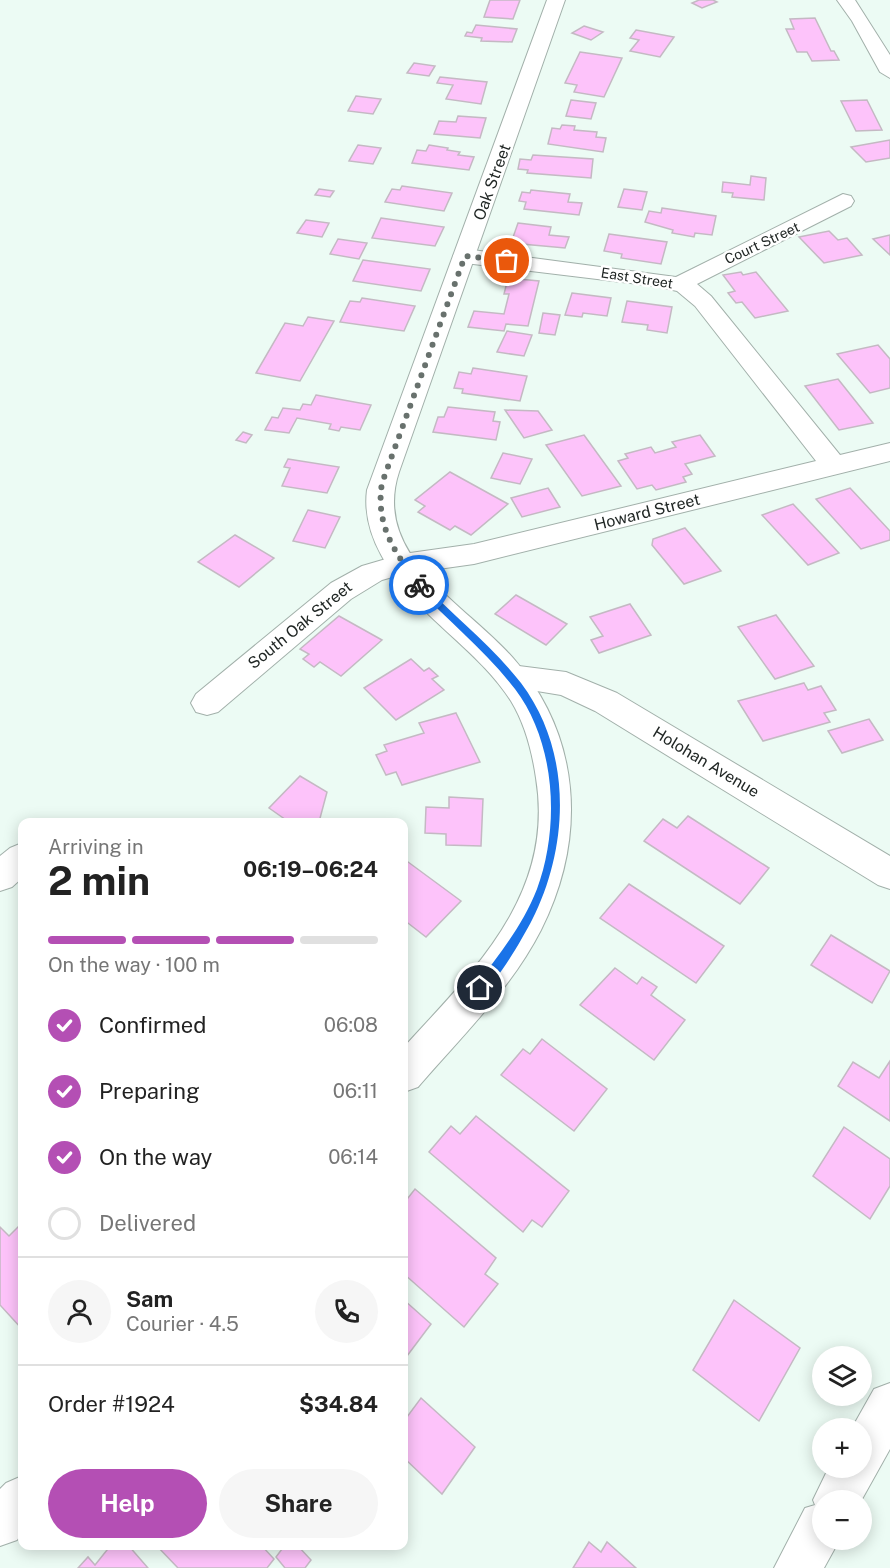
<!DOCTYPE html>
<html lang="en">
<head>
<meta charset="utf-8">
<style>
  :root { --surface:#fff; --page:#f6f6f6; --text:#222; --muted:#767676; --line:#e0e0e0; --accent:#b44fb4 }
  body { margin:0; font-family:"Public Sans",sans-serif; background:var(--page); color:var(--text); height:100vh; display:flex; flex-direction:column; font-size:22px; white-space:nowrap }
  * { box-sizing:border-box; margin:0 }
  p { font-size:20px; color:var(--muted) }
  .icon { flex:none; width:33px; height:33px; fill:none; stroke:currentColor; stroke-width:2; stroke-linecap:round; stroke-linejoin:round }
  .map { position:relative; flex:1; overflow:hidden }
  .drawer { position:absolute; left:18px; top:818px; width:390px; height:732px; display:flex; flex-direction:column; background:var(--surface); border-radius:12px; box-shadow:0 3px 15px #0003 }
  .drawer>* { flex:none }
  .tools { position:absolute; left:812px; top:1346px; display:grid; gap:12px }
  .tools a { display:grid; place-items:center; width:60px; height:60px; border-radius:50%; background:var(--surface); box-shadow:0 3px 15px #0003; font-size:30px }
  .pin { position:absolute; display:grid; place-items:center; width:51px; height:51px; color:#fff; margin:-26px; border:3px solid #fff; border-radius:50%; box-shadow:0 2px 6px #0007 }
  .courier { position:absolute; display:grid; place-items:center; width:60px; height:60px; margin:-30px; border:4px solid #1a73e8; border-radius:50%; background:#fff; color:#222; box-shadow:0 2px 8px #0007 }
  .head em { font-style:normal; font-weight:700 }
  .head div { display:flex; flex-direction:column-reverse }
  .head { display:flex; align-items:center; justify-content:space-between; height:102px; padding:0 30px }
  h1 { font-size:39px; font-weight:700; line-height:45px }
  .bar { display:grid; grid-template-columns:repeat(4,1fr); gap:9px 6px; align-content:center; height:72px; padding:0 30px }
  .bar i { height:8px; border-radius:4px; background:var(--line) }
  .bar .selected { background:var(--accent) }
  .bar p { grid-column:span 4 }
  .line { display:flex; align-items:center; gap:15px; padding:0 30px; border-top:2px solid var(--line) }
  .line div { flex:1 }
  .round { display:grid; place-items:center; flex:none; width:63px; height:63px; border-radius:32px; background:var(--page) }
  ol { padding:0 30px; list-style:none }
  li { display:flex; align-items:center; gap:18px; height:66px }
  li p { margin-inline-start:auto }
  li .icon { padding:6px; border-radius:50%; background:var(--accent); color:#fff; stroke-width:4 }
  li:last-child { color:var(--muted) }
  li i { width:33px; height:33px; border:3px solid var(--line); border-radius:50% }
  .button { display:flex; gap:12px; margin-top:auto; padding:12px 30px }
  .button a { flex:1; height:69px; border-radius:36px; background:var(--accent); color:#fff; font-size:24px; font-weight:700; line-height:69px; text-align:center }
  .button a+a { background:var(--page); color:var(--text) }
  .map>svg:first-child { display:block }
</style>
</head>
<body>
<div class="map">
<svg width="890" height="1568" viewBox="0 0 890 1568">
  <rect width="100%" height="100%" fill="#ecfbf4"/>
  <g fill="#fdc3fa" stroke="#c4b9c3" stroke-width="1.5">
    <path d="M490,0H520L513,19L484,17Z"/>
    <path d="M699,0H713L717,2L702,8L692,3Z"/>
    <path d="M815,18L831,51H834L839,60L812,61L807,52H797L786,29H794L790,19Z"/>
    <path d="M476,25L517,29L512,42L481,41L482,38L465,36L467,32L472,33Z"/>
    <path d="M584,26L603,32L591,40L572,33Z"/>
    <path d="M636,30L674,37L660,57L630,51L639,40L630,38Z"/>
    <path d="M580,52L622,58L604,97L574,92L577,85L565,83Z"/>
    <path d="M414,63L435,66L429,76L407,73Z"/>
    <path d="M440,77L487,82L481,104L446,99L453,85L437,83Z"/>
    <path d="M356,96L381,99L373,114L348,111Z"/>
    <path d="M571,100L596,103L591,119L566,116Z"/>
    <path d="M867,100L882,130L856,131L841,101Z"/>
    <path d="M458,116L486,118L480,138L434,134L439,121L456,122Z"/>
    <path d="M562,125L575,126L574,130L597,132L596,137L606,138L603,152L548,144L552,128L560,129Z"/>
    <path d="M890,140V158L866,162L851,147Z"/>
    <path d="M358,145L381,148L373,164L349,161Z"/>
    <path d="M429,145L448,148L447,150L460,152L458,155L474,157L469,170L412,163L417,150L426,151Z"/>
    <path d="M533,155L593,159L591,178L527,173L528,170L518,169L520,159L531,160Z"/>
    <path d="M751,176L766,178L764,200L732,197L733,193L722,192L723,182L750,185Z"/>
    <path d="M402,186L452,193L444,211L385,202L392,189L400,190Z"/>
    <path d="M319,189L334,191L330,197L315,195Z"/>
    <path d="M624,189L647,192L642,210L618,207Z"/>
    <path d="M531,190L570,194L568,202L582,203L579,215L524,209L526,202L519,201L522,192L530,193Z"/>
    <path d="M662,208L716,216L712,235L695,233L694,237L672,233L673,230L645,222L649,211L661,213Z"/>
    <path d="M381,218L444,227L435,246L372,238Z"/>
    <path d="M306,220L329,223L322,237L297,233Z"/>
    <path d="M518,223L551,227L549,235L569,237L565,248L511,243Z"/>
    <path d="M829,231L838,240L847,238L862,255L824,263L799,237Z"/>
    <path d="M609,234L667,242L661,264L621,258L622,254L604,251Z"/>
    <path d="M890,235V255L873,239Z"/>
    <path d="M338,239L367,243L359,259L330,254Z"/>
    <path d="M363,260L430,269L421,291L353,281Z"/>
    <path d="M741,272L743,275L756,272L788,311L755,318L742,302L736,303L728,293L735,291L723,275Z"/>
    <path d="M508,278L539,281L528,326L506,324L504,331L468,327L474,311L504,314L509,294H504Z"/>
    <path d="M572,293L611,298L607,316L583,313L582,317L565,315Z"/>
    <path d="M362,298L415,306L404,331L340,322L350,301L360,302Z"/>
    <path d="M627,301L672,307L667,333L647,330L648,325L622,322Z"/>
    <path d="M543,313L560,315L555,335L539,333Z"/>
    <path d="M308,317L334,321L300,381L256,373L285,323L303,326Z"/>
    <path d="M507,331L532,335L524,356L497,352Z"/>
    <path d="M878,345L890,359V388L870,393L837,354Z"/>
    <path d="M473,368L527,376L520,401L462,393L463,389L454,388L459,372L471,374Z"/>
    <path d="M838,379L873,423L839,430L805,386Z"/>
    <path d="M316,395L371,405L360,430L341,427L339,431L329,429L331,424L297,418L289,433L265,430L272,417L278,418L283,408L300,410L303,404L311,405Z"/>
    <path d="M448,407L495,412L493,421L500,422L496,440L433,432L438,417H444Z"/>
    <path d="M505,410L538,411L552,430L524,438Z"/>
    <path d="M243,432L252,435L246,443L236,440Z"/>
    <path d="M584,435L621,486L582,496L546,445Z"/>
    <path d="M700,435L715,456L685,464L692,474L683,477L686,482L656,490L652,485L637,489L618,461L628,458L625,454L651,447L655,453L676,447L672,442Z"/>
    <path d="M503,453L532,459L520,484L491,478Z"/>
    <path d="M288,459L339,467L327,493L282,486L290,468L284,467Z"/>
    <path d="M450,472L508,504L471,535L455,526L450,530L418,512L425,506L415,500Z"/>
    <path d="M548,488L560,507L522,517L511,498Z"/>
    <path d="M850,488L890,531V540L861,549L816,499Z"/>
    <path d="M793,504L839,553L808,565L762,515Z"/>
    <path d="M308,510L340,517L325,548L293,541Z"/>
    <path d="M685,528L721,571L684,584L652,545L653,539Z"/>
    <path d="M235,535L274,558L239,587L198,562Z"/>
    <path d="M516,595L567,624L546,645L495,614Z"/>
    <path d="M630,604L651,635L599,653L591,640L603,636L590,617Z"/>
    <path d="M776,615L814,666L775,679L738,627Z"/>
    <path d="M339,616L382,640L341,676L320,662L314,667L303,659L309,654L300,649Z"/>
    <path d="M411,659L424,671L429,668L438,676L432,679L444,690L396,720L364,688Z"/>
    <path d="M804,683L808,690L821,686L836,710L824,713L830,722L763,741L738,701Z"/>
    <path d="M456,713L480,762L402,785L396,772L386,775L376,755L387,751L384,745L424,733L419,723Z"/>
    <path d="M869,719L883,740L842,753L828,731Z"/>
    <path d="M300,776L327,792L319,822H289L269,808Z"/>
    <path d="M449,797L483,799L481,846L446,845V834L425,833L426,807L449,808Z"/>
    <path d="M688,816L769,868L740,904L644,841L663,819L677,828Z"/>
    <path d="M404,859L461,901L426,937L404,920Z"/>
    <path d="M629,884L724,946L696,983L600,918Z"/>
    <path d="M831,935L890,971L872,1003L811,965Z"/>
    <path d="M615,968L637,984L642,977L657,987L651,995L685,1020L654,1060L580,1005Z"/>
    <path d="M542,1039L607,1089L574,1131L501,1075L523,1049L530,1054Z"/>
    <path d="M890,1061V1121L838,1086L853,1062L879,1078Z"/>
    <path d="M476,1116L569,1191L542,1227L532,1220L523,1232L429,1152L451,1126L460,1134Z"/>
    <path d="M844,1127L890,1159V1186L870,1219L813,1176Z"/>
    <path d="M415,1189L496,1258L485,1274L498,1284L464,1327L404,1274V1203Z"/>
    <path d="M22,1223V1329L0,1305V1227L9,1236Z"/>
    <path d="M404,1300L431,1324L404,1360Z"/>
    <path d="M734,1300L800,1348L759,1421L693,1370Z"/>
    <path d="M421,1398L475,1447L442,1494L404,1458V1421Z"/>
    <path d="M589,1542L601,1552L607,1542L636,1568H573Z"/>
    <path d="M111,1545H128L148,1568H78L88,1557L95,1565Z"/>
    <path d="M156,1545H261L274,1559L267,1568H178Z"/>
    <path d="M285,1545H297L311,1560L305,1568H285L276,1557Z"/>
  </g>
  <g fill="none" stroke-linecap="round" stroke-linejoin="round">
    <defs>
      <g id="minor">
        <path d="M843,194L851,196L854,201L851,206L697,284L711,296L840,455L890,443V461L474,564L403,574L382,580L351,599L218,712L207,715L196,712L191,703L196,694L331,583L362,566L403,554L474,544L816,461L695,306L677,291L655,286L465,263L457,261L453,256L457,251L465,249L676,277Z"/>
        <path d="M511,665L566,672L617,693L890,856V889L878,885L595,711L561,695L500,685L496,677L500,669Z"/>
        <path d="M22,843V878L12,887L0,891V856L10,848Z"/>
        <path d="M890,1383V1449L861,1501L822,1500V1539H840L824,1568H774L805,1508L815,1505L813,1500L829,1467H861V1428H852L874,1389Z"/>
      </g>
      <g id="tertiary">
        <path d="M547,0H565L399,472C371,557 467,605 513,658C582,737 587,838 541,930C511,989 461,1037 418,1087L404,1092V1047C475,969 555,894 536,778C532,751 525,724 511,701C488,665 453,639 423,609C393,578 361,537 367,490Z"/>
        <path d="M22,1476V1533L17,1540L0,1546V1489L6,1483Z"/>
      </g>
      <path id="secondary" d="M837,0H855L890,55V78L880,72L852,21Z"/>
    </defs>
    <use href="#minor" stroke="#a2b0aa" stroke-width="2"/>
    <use href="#tertiary" stroke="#a2b0aa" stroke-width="2"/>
    <use href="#secondary" stroke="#a2b0aa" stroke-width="2"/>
    <use href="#minor" fill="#fff" fill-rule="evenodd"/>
    <use href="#tertiary" fill="#fff" fill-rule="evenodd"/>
    <use href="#secondary" fill="#fff" fill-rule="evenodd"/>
  </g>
  <path fill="#1a73e8" d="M416,583H422C455,617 492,646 521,683C573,752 569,847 532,920C523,937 496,986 480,993L476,992V985C499,955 523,925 537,889C560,827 556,743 515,689C486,651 448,621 416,587Z"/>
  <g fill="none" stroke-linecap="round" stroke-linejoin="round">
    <path stroke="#68716d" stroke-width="6" stroke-dasharray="0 10.8" d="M419,585C395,553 375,525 382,483L465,256L507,261"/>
  </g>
  <g text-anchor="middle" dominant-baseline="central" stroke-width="5" stroke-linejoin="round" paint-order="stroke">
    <g font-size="14" fill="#212725" stroke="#fff">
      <text transform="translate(762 243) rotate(-25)">Court Street</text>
      <text transform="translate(637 278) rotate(9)">East Street</text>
    </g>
    <g font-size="16" fill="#212725" stroke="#fff">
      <text transform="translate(492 182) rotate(-70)">Oak Street</text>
      <text transform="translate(647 512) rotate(-14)">Howard Street</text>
      <text transform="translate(300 625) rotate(-39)">South Oak Street</text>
      <text transform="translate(706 762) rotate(31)">Holohan Avenue</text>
    </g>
  </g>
</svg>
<div class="tools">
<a><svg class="icon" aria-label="layers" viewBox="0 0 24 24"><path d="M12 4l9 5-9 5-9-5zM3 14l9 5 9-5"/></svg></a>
<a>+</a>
<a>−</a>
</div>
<div class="pin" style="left:507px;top:261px;background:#ea580c"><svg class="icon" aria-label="bag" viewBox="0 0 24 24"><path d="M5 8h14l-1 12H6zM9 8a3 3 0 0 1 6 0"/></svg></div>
<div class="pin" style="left:480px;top:988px;background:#1f2937"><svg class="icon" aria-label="home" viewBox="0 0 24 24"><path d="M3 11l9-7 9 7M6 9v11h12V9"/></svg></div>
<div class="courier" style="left:419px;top:585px"><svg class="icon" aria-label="bike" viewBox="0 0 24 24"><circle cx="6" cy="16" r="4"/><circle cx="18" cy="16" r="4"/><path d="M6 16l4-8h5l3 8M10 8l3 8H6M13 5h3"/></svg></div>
<section class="drawer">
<div class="head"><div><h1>2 min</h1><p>Arriving in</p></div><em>06:19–06:24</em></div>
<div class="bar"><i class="selected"></i><i class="selected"></i><i class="selected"></i><i></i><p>On the way · 100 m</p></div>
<ol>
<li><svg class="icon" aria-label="check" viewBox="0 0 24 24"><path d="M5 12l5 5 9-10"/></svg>Confirmed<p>06:08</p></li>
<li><svg class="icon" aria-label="check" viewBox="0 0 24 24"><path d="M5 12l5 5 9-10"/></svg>Preparing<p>06:11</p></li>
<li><svg class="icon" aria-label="check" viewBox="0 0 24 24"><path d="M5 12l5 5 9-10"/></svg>On the way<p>06:14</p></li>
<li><i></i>Delivered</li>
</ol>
<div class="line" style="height:108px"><a class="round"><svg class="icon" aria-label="person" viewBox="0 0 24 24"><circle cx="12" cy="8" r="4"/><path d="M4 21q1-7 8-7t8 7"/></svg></a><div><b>Sam</b><p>Courier · 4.5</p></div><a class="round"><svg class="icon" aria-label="phone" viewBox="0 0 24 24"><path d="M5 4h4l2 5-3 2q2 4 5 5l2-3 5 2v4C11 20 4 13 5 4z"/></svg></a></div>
<div class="line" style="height:78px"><div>Order #1924</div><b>$34.84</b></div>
<div class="button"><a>Help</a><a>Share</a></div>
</section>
</div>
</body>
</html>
